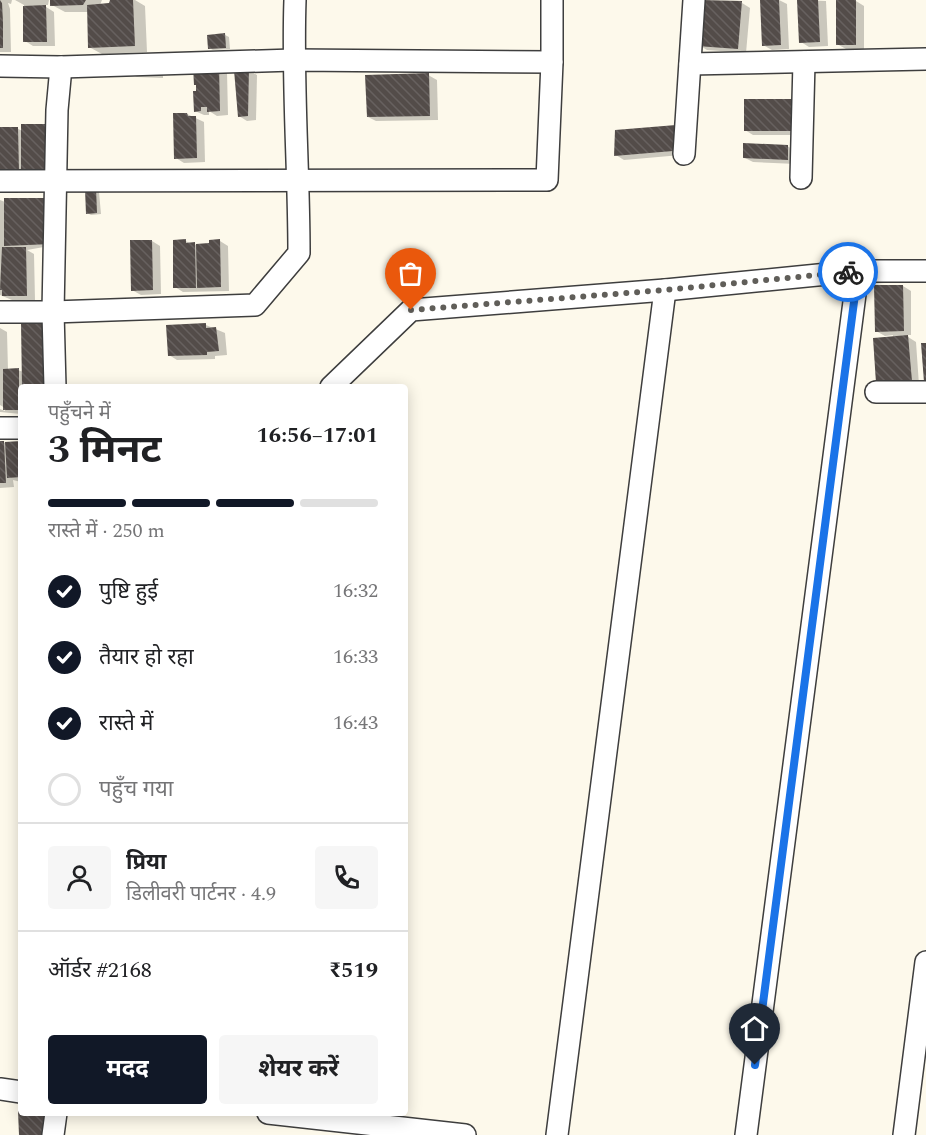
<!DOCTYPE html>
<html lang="hi">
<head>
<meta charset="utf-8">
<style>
  :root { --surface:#fff; --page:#f6f6f6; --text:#202124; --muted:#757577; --line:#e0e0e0; --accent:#111827 }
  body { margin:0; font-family:Spectral,"Noto Sans Devanagari",serif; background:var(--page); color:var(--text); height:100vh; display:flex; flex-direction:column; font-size:22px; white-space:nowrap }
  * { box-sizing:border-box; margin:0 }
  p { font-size:20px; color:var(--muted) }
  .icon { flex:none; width:33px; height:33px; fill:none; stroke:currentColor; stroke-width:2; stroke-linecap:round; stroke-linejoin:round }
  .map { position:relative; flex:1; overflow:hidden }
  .panel { position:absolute; left:18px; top:384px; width:390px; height:732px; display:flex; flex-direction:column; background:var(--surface); border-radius:6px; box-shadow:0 3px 15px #0003 }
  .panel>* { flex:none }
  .pin { position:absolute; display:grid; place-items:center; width:51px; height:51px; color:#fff; margin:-62px -26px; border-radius:50% 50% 50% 0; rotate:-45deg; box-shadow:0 0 6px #0007 }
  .pin .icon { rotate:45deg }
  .courier { position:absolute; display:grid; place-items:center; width:60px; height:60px; margin:-30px; border:4px solid #1a73e8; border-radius:50%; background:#fff; color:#222; box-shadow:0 2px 8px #0007 }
  .summary em { font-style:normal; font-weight:700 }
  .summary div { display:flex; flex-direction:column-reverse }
  .summary { display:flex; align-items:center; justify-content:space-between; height:102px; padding:0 30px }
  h1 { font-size:39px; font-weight:700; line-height:45px }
  .bar { display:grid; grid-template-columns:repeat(4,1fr); gap:9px 6px; align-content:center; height:72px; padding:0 30px }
  .bar i { height:8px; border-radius:4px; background:var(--line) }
  .bar .on { background:var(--accent) }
  .bar p { grid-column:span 4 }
  .line { display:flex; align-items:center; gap:15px; padding:0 30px; border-top:2px solid var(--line) }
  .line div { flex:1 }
  .round { display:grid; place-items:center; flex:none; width:63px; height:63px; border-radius:6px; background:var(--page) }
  ol { padding:0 30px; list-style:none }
  li { display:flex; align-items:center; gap:18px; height:66px }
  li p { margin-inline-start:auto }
  li .icon { padding:6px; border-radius:50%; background:var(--accent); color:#fff; stroke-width:4 }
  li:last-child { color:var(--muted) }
  li i { width:33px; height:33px; border:3px solid var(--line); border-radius:50% }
  .action { display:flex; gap:12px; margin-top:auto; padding:12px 30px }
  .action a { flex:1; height:69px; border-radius:6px; background:var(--accent); color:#fff; font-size:24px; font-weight:700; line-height:69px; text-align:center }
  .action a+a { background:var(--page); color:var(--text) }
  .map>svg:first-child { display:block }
</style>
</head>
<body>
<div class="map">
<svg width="926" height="1135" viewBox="0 0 926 1135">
  <defs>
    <pattern id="building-back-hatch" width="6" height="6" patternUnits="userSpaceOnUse" patternTransform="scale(1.5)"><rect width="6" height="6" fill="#534c49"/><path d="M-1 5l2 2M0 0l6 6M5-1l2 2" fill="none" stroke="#67615f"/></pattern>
  </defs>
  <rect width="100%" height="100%" fill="#fdf9eb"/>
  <g fill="#0003" fill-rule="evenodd">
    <path d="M0,0H12L11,4L8,3L10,9L11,52H0Z"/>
    <path d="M15,0H49L48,5H43L54,12L55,46H33L25,41L24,5Z"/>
    <path d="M52,0H102L100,5L110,4L111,0H135L145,6L147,52L102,54L89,47V12H65L52,5Z"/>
    <path d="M703,0L742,3L750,8L746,53L707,50L699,45Z"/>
    <path d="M761,0H779L787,4L789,49L772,50L763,45Z"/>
    <path d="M799,0L826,1L828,46L809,47L801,42Z"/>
    <path d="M856,1L864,6V49H846L837,44Z"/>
    <path d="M225,35L229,37L230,49L213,50L209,48Z"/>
    <path d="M195,68L227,72L228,115L217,116L209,111V115H204L195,111L197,92Z"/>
    <path d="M249,70L257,75L256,120L247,121L239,116Z"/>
    <path d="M163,71V78L137,77L133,75Z"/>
    <path d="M428,75L437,80L438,120L376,121L368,117Z"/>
    <path d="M745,101L802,135H753L745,130Z"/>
    <path d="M187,114L204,122L205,162L184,163L176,158Z"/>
    <path d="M22,125H48L56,130V173H31L27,171V176H10L5,174L6,177H0V132L1,133V129H18L23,131ZM29,168H56V171H29Z"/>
    <path d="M676,127L681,155L624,160L616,155Z"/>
    <path d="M787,146L796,151V164L753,162L745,158Z"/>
    <path d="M96,189L99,192L101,214L91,215L87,213Z"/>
    <path d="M0,200L5,202L50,200L44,247L27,250L34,254L35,300H12L0,295Z"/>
    <path d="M152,241L160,246L161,294L141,295L132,290Z"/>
    <path d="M185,241L199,246L220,241L228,246L229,291L183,292L175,287Z"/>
    <path d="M903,286L911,291V335H905L916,342L919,385L886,387L893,335L885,336L876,331Z"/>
    <path d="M206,325L225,333L227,355L215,356V359L177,360L169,355Z"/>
    <path d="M0,328L7,332L8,370H18L61,387H21V414L0,412V409L5,411V408L0,405Z"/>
    <path d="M21,442V482L13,480L14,487L0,488V443Z"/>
  </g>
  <g fill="url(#building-back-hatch)">
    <path d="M0,0L2,3L3,22V48H0Z"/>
    <path d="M50,0H86L83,5L50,6Z"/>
    <path d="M110,0H133L135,46L88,48L87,5L109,3Z"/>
    <path d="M701,0L742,1L738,49L697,46Z"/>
    <path d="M760,0H779L781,45L762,46Z"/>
    <path d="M797,0H818L820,42L799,43Z"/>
    <rect x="836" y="0" width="20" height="45"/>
    <path d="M46,5L47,42H23V6Z"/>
    <path d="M225,33L226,48L208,49L207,35Z"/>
    <path d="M219,66L220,111L207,112V107H201V111L194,112L193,91H196V85H194L193,67Z"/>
    <path d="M249,68L248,116L238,117L234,70Z"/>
    <path d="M429,73L430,116L367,117L365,75Z"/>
    <rect x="744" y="99" width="50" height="32"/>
    <path d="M173,113H187L188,116H196L197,158L174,159Z"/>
    <rect x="21" y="124" width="27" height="45"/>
    <path d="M676,125L673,151L614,156L615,130Z"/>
    <path d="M0,127H18L19,172H0Z"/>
    <path d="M743,143L788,145V160L743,158Z"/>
    <path d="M96,188L97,213L86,214L85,189Z"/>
    <path d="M4,198H50L51,244L4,246Z"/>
    <path d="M186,239V243L195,242L196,288H173V240Z"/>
    <path d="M220,239L221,287L197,288L196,244L209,243V240Z"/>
    <path d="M130,240H152L153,290L131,291Z"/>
    <path d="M2,247H26L27,296H2V290H0Z"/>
    <path d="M874,285H903L904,331L875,332Z"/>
    <path d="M21,323H47L48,387H22Z"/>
    <path d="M206,323V328L216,327L219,351L207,352V355L168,356L166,325Z"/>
    <path d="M908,335L912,381L876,383L873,338Z"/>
    <path d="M921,343H926V382H924Z"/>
    <path d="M19,368V410H3V369Z"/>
    <path d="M0,441H4L6,483H0Z"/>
    <path d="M21,441V477L7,478L5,442Z"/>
    <path d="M18,1111L44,1113V1135H19Z"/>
  </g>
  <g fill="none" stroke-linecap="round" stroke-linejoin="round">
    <defs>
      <g id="minor">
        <path d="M690,64L926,59"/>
        <path d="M0,66L61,67L293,60L552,62"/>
        <path d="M684,154L694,0"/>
        <path d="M801,178L804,62"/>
        <path d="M0,181L547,180L552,62V0"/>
        <path d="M0,312H53L255,305L299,253C299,169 292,84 295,0"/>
        <path d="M55,387L53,312L57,110L61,67"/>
        <path d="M331,387L411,310L665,290L858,271H926"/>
        <path d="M876,392H926"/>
        <path d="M0,428H21"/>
        <path d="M0,1089L21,1092"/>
        <path d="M268,1113L465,1135"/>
        <path d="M53,1135L56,1113"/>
        <path d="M557,1135L665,290"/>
        <path d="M746,1135L858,271"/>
        <path d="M904,1135L926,962"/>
      </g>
    </defs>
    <use href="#minor" stroke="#3e3e3e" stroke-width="24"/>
    <use href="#minor" stroke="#fff" stroke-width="21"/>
  </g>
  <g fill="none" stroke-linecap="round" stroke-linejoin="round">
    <path stroke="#605e59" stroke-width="6" stroke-dasharray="0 10.8" d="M411,310L665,290L848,272"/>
    <path stroke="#1a73e8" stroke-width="8" d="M755,1065L858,271L848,272"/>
  </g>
</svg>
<div class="pin" style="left:411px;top:310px;background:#ea580c"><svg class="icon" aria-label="bag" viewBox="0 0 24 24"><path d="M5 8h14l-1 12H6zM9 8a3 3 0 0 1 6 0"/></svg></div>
<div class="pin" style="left:755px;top:1065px;background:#1f2937"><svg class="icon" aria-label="home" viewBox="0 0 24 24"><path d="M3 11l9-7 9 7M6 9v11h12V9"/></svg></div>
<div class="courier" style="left:848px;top:272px"><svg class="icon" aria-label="bike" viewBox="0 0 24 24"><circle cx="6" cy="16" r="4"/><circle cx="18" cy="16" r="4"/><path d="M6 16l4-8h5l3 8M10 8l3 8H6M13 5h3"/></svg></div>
<section class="panel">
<div class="summary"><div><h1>3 मिनट</h1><p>पहुँचने में</p></div><em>16:56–17:01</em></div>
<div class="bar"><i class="on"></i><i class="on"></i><i class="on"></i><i></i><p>रास्ते में · 250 m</p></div>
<ol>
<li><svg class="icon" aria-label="check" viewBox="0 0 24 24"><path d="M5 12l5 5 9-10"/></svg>पुष्टि हुई<p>16:32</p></li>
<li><svg class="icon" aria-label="check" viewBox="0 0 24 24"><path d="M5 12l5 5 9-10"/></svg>तैयार हो रहा<p>16:33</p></li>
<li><svg class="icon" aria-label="check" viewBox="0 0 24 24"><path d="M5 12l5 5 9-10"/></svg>रास्ते में<p>16:43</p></li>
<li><i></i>पहुँच गया</li>
</ol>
<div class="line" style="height:108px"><a class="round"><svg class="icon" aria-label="person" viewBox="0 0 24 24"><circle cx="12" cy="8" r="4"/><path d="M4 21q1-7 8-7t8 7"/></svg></a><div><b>प्रिया</b><p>डिलीवरी पार्टनर · 4.9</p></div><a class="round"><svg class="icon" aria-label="phone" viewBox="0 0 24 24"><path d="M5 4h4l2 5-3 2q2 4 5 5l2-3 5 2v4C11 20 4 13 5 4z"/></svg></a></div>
<div class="line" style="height:78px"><div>ऑर्डर #2168</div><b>₹519</b></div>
<div class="action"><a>मदद</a><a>शेयर करें</a></div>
</section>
</div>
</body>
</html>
